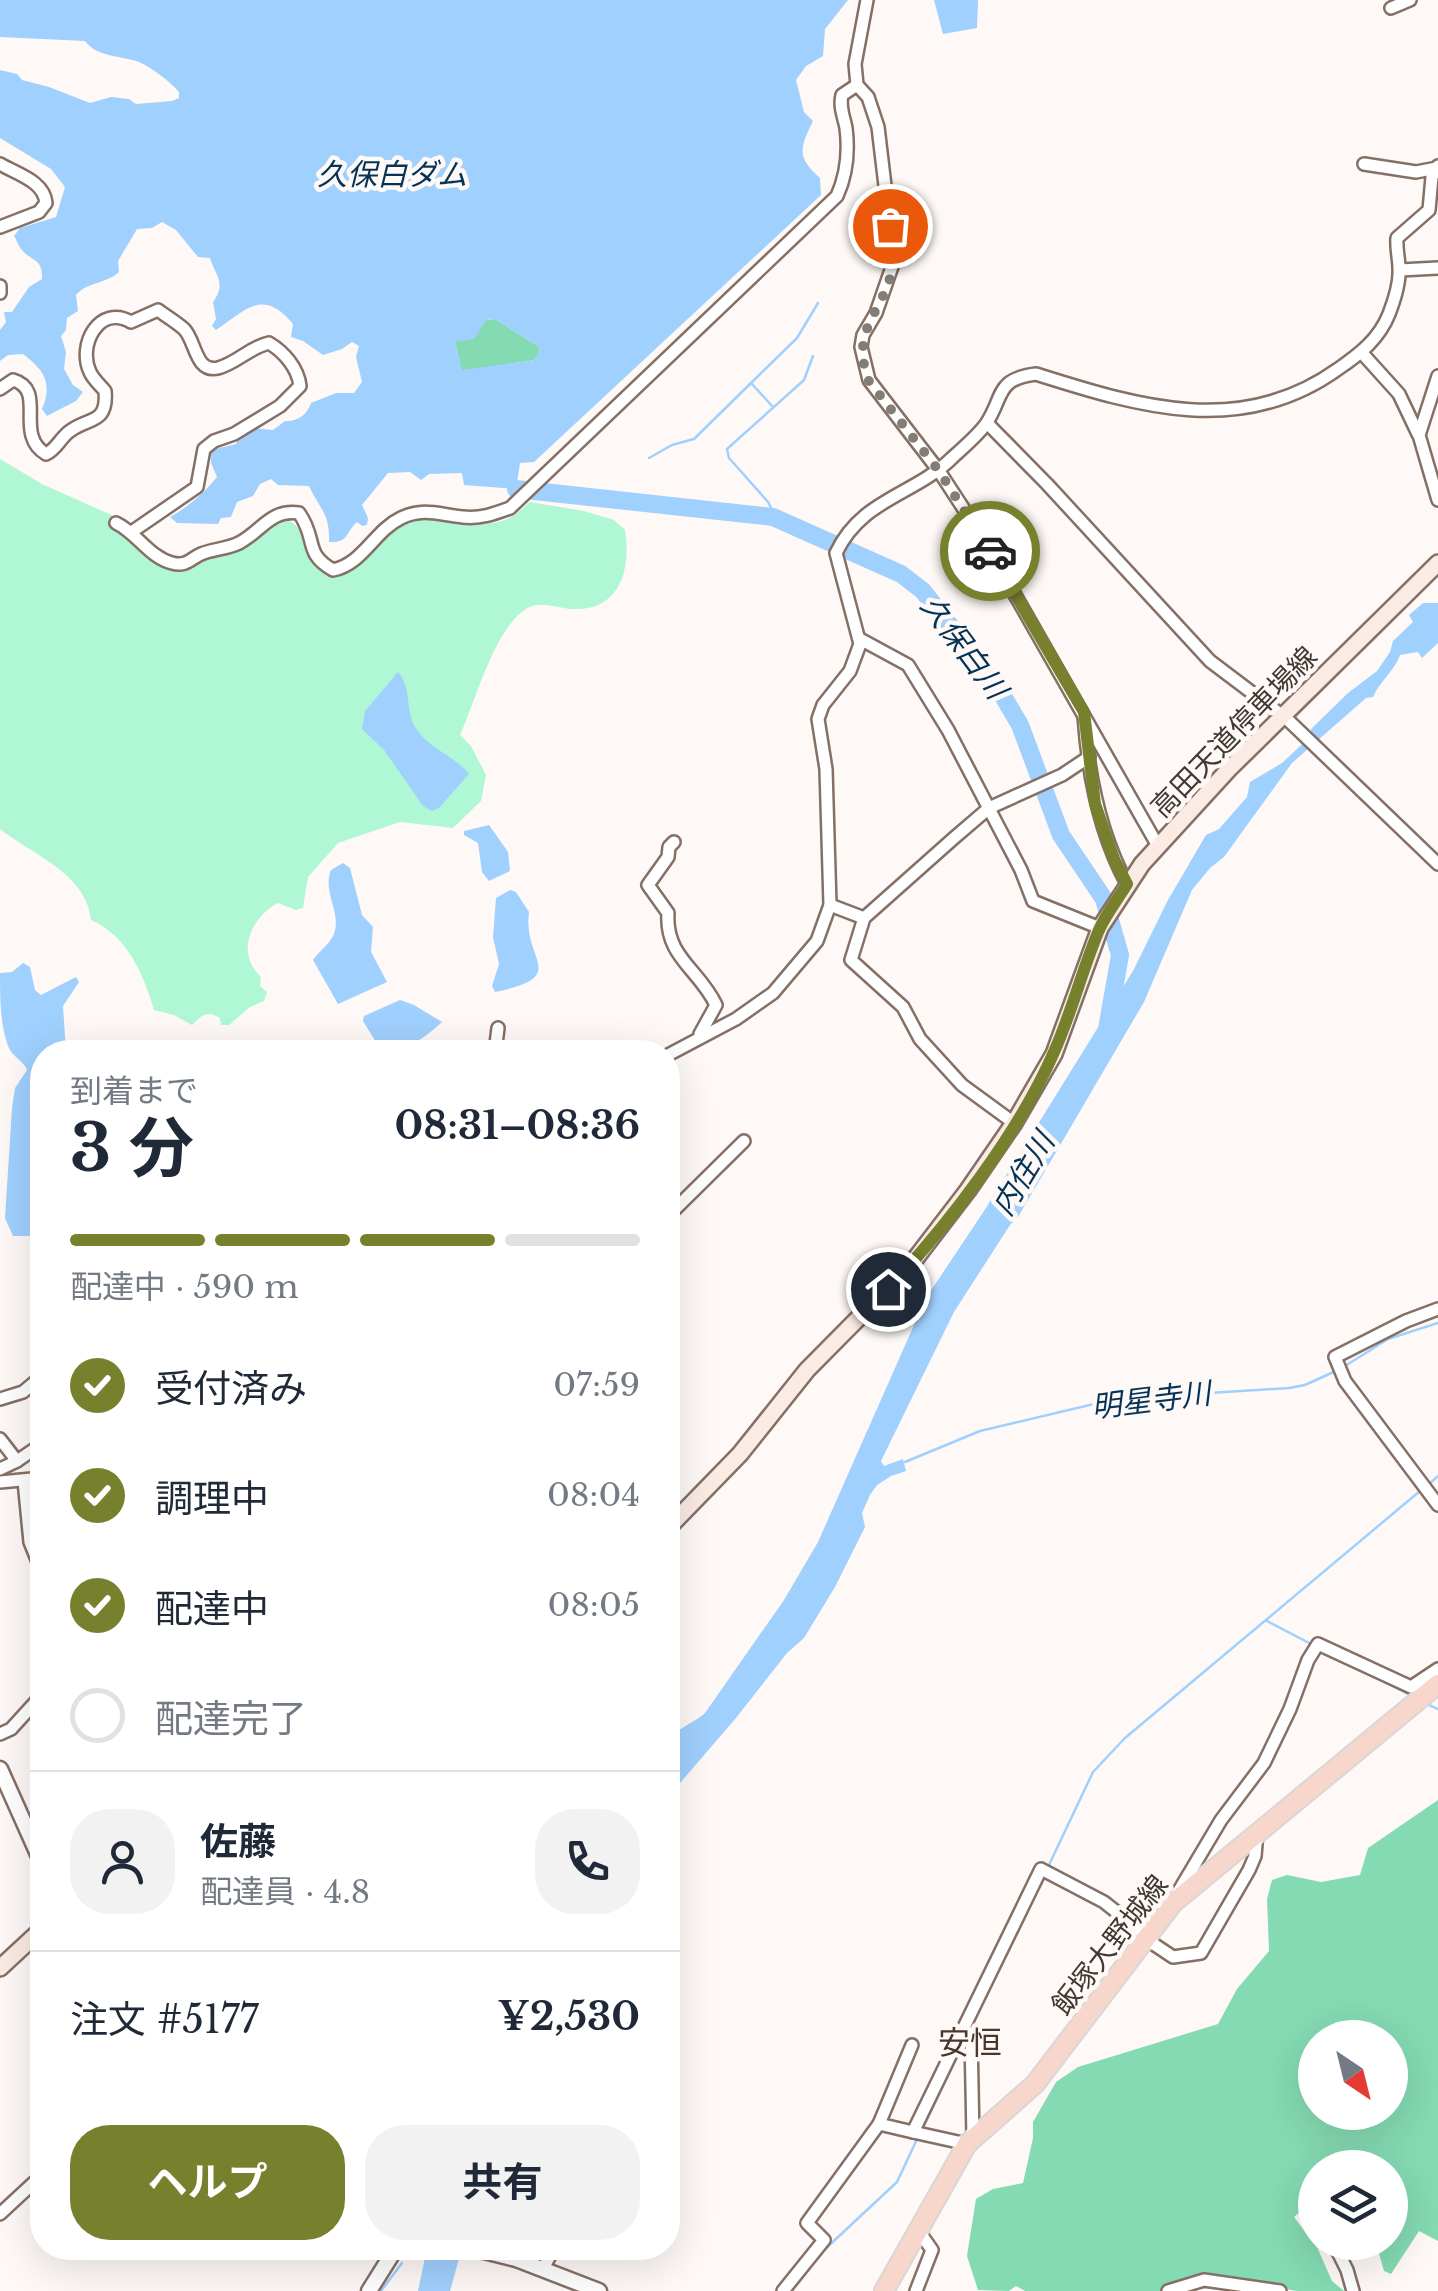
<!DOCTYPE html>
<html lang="ja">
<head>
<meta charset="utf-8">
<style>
  :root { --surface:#fff; --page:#f2f2f3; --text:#1f2937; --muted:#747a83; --line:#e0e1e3; --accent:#77812d }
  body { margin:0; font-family:"Libre Baskerville","Noto Sans JP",serif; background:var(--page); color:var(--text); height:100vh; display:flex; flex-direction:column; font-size:38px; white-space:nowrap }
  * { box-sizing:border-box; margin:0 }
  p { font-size:32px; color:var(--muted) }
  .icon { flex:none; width:55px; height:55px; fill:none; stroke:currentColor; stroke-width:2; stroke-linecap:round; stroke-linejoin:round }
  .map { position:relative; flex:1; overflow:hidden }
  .drawer { position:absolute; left:30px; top:1040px; width:650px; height:1220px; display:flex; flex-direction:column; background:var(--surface); border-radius:40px; box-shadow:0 10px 40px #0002 }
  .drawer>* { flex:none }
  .needle { width:65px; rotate:145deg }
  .fabs { position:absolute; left:1298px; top:2020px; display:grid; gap:20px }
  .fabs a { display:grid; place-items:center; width:110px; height:110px; border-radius:50%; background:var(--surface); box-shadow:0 10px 40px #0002; font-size:50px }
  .pin { position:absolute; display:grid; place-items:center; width:85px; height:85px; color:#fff; margin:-42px; border:5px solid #fff; border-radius:50%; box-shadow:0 2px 10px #0007 }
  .courier { position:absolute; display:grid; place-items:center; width:100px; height:100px; margin:-50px; border:8px solid #77812d; border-radius:50%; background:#fff; color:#222; box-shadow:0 2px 12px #0007 }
  .overview em { font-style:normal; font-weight:700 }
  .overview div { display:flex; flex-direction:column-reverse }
  .overview { display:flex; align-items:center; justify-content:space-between; height:170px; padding:0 40px }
  h1 { font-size:65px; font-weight:700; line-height:75px }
  .bar { display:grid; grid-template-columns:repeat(4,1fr); gap:15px 10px; align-content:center; height:120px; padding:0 40px }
  .bar i { height:12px; border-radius:8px; background:var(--line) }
  .bar .on { background:var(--accent) }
  .bar p { grid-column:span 4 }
  .line { display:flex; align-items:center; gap:25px; padding:0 40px; border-top:2px solid var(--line) }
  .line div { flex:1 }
  .round { display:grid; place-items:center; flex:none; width:105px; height:105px; border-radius:40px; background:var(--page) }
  ol { padding:0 40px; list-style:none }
  li { display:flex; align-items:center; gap:30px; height:110px }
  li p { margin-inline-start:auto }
  li .icon { padding:10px; border-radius:50%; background:var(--accent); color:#fff; stroke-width:4 }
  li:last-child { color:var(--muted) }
  li i { width:55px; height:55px; border:5px solid var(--line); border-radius:50% }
  .button { display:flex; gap:20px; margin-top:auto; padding:20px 40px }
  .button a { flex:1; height:115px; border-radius:40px; background:var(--accent); color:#fff; font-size:40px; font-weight:700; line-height:115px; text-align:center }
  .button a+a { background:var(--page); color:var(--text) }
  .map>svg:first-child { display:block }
</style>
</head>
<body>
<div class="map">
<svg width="1438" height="2291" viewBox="0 0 1438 2291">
  <rect width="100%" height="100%" fill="#fef9f6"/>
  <path fill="#b0f7d5" d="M0,459L42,484L118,518L180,570L192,568L209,556L288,520C315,535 298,561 331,576C370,567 377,530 412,518C440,508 474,532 505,520C513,517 523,508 530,502L584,511L614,520L625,530C631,566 622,610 575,609C558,609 539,598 523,611C493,634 476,699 460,735L471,746L486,775L481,801L453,828L400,822L338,843L308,877L303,908L296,910L278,903C251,917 235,953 261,977L260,986L267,992L264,1001L250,1007L229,1025H221L220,1018C207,1010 202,1015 192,1025L174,1015L154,1010C144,975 127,935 91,920C87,874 33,855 0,829Z"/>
  <g fill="#84dab2" fill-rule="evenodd">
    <path d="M495,319L538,346L540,351L535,360L462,371L455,342L486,320Z"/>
    <path d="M1438,1800V2241L1419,2231L1391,2274L1384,2271L1376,2243L1390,2242V2168H1315V2199L1294,2217L1318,2249L1332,2281L1344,2291H1297L1201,2275L1161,2291H1025L1016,2286L1009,2291L978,2290L967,2256L976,2199L993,2189L1023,2183L1033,2138V2122L1056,2082L1078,2067L1218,2024L1237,1989L1269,1951L1267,1899L1272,1880L1287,1875L1321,1882L1360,1875L1368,1848ZM1315,2038H1390V2112H1315Z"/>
  </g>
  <g fill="#a0d0fe" fill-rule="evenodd">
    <path d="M0,0H848L825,29L823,56L806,66L796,80L804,112L813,121C800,148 796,157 820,178L821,195L534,462L520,463L516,489L464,485L462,473L429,474L421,480L410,472L388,473L362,505L368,518L367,525L362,526L357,522C345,533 349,543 329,542C330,513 320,510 309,486L278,485L271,479L260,484L253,496L237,502L231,517L221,518L218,524L177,523L170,517C187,508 204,493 217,477L211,463V450L236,444L239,436L251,428L273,430L285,421C297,422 307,415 311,403L336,393H354L362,382L356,357L359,346L352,342L342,349L323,355L303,341L291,337L293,324C263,288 247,309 216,330L212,326L216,319L213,302C227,283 215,275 210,258L198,257L176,230L162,222L152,228L137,229L118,261L119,272C106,284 87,282 76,295L78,311L67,318L66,330L61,336L66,352L64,369L73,385L83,392L76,401L47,416L42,409C53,383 44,370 23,354L8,355L0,361V330L6,322L4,312H12L29,287L42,279C43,258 32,262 22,250C18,246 17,240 14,236L20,228L56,217L65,187L51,169L0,138V70L17,74L22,80L49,87L90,103L111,97L129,99L136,104L172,101L179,98V92C168,80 154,69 139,62C120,55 98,58 85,41L0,37ZM495,319L538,346L540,351L535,360L462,370L455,342L474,339L486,320Z"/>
    <path d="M934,0H978L977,28L943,34Z"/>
    <path d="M1423,603H1438V643L1422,658L1418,652L1400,655C1395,670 1380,681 1373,697L1366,698L1292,763L1224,857L1210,868L1192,890L1144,1002L1018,1217L1010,1225L954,1312L881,1461L884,1466L903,1459L906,1471L891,1476L877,1485L870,1495L862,1513L865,1527L835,1587L804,1638L787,1653L736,1718L668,1797V1741C681,1725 690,1726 705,1713L784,1600L818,1542L926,1298L984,1211L1133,971L1168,900L1206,835L1219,829L1247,797L1250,782L1282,763L1312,735L1311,729L1348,693L1377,671L1390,652L1393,641L1413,622L1409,615Z"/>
    <path d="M398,672C412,688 405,707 414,725C427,749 453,754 469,774L439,808L432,811L423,806L384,750L362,729L365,711Z"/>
    <path d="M489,825L508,852L510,871L489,881L482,872L478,843L464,835V831Z"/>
    <path d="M343,863L350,868L362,915L373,927L371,952L387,982L338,1004L313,960C319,951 330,944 334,934C342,913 322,892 331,870Z"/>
    <path d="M510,890L516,892L529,912C522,961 572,976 495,992L492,986L499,964L493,937L496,898Z"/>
    <path d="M23,963L30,967L35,990L41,995L76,977L79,982L63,1006L66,1052H42L41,1236H13L5,1218L12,1108L15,1088L27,1070C23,1060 12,1057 8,1046C0,1024 0,997 0,973L12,972Z"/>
    <path d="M400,1000L414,1005L442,1022C426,1037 404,1053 382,1052L363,1021L364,1016Z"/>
    <path d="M427,2248H462L450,2291H418Z"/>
  </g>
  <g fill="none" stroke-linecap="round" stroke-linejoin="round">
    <g stroke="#a0d0fe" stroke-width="2.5">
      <path d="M773,407L751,383L797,338L818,303"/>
      <path d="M649,458L672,445L694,439L751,383"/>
      <path d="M777,519L768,502L729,458L727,449L804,380L813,356"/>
      <path d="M1345,1366L1388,1339L1438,1323"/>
      <path d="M905,1462L980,1431L1115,1399L1289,1388L1305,1385L1338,1370"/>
      <path d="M1427,1486L1438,1476"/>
      <path d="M1267,1621L1313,1645"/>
      <path d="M1367,1673L1410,1695"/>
      <path d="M1427,1704L1438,1709"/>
      <path d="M1048,1867L1093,1772L1125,1738L1420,1491"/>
      <path d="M969,2031L1044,1876"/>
      <path d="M922,2130L966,2038"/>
      <path d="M822,2252L897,2182L918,2137"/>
      <path d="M381,2291L402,2263"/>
    </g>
    <path stroke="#a0d0fe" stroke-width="18" d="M516,489L773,517L901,574L923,591L997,686L1020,725L1061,835L1104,899L1120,955L1107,1029"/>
    <defs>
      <g id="minor">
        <path d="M867,0L855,64L857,85L868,97L878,127L894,261L876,313L863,335L861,347L869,380L939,471L982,537L1158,846"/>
        <path d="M1391,8L1410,0"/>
        <path d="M0,164C17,174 44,181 46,203L39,212L0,227"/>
        <path d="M1364,164L1416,172L1437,168"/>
        <path d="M1400,270L1438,268"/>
        <path d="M0,286V293"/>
        <path d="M1362,353L1399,394L1418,434"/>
        <path d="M1438,376L1419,435L1438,500"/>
        <path d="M0,389L13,380C48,390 13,434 46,454C57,449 60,438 70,431C89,417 108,424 105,391C100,385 93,379 90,372C77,344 100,304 131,322L158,310C166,316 176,322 184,329C196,341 195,373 218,368C237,363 250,347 269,343C284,352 298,368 300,386L280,406L234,434L214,441L204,449L197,487L133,531"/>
        <path d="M987,423L1047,484L1210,661L1288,720L1438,864"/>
        <path d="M116,523C137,533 149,557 172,563C186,567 190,559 201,554C213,549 227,549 239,543C262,531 270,509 299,513C318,540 303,553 333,570C363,564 374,531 401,518C424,507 440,515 463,517C480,519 494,514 510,508L837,196C847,174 849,152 846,128C844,117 839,107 842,95L857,85"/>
        <path d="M860,639L908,665L948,730L1021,870L1033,901L1100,928"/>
        <path d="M1084,716C1088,775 1099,832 1127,884"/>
        <path d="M674,842L669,847L668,857L648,885L668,913C665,957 699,969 716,1005L700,1034"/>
        <path d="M830,905L864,918"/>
        <path d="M495,1052L498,1028"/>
        <path d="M668,1055L736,1019L773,993L817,941L830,905L826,769L818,719L823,705L850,671L860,644L836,553C862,498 914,496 953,457C964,447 977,436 986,424C1004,397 995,379 1036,374C1140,407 1242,438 1338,369C1360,354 1379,339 1389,314C1394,301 1400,283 1399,269C1399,258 1396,249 1397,238L1429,210L1432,177L1438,166"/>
        <path d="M1014,1123L962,1085L920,1039L903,1007L851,960L864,918L954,838L989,808L1062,775L1089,757"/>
        <path d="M668,1216L744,1141"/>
        <path d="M1438,1309L1406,1321L1335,1357L1345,1381L1438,1505"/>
        <path d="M0,1399L23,1392L42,1376"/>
        <path d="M0,1439L17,1461L0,1469"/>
        <path d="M17,1461L39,1446"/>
        <path d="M24,1481L30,1542L42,1572"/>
        <path d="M0,1482L42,1478"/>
        <path d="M0,1734L11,1729L42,1695"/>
        <path d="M1177,1894L1221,1820L1264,1763L1290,1709L1308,1660L1318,1644L1411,1687L1438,1669"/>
        <path d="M1146,1939L1173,1957L1201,1953L1249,1870L1255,1856L1257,1832"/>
        <path d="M962,2031L971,2036L973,2138"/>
        <path d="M879,2124L912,2045"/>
        <path d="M913,2132L967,2144"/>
        <path d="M0,2214L42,2175"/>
        <path d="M1333,2242L1347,2270L1353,2291"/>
        <path d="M543,2269L554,2248"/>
        <path d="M783,2291L824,2240L807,2223L879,2124L913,2132L1041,1869L1104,1902L1148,1937"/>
        <path d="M916,2291L932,2250L918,2230"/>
        <path d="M1168,2291L1204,2280L1280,2291"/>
      </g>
      <g id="tertiary">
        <path d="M0,1769L42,1863"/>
        <path d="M472,2248L516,2259L599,2291"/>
        <path d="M369,2291L396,2248"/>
      </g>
      <g id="secondary">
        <path d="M668,1528L740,1454L807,1370L909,1267L968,1190L1014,1123L1054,1054L1100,928L1142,864L1229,769L1438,563"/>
        <path d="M0,1968L42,1929"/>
      </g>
      <path id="primary" d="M884,2291L967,2144L1035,2084L1173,1903L1438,1684"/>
    </defs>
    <use href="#minor" stroke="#857066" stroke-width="16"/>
    <use href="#tertiary" stroke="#857066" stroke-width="19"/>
    <use href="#secondary" stroke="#857066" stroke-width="20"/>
    <use href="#primary" stroke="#d9d7d6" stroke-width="22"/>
    <use href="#minor" stroke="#fff" stroke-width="11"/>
    <use href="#tertiary" stroke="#fff" stroke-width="14"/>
    <use href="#secondary" stroke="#fbebe5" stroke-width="15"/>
    <use href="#primary" stroke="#f7d6cb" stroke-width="18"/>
  </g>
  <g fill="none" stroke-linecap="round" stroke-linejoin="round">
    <path stroke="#837c77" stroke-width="10" stroke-dasharray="0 18" d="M890,226C891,238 895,253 893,266C884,314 850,326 868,380L939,471L990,551"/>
    <path stroke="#77812d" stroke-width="12" d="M888,1289C948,1225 1019,1133 1054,1052C1072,1012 1082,970 1099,930C1106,914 1118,899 1127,884L1114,859L1095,804L1084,712L990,551"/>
  </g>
  <g text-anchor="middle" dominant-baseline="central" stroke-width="9" stroke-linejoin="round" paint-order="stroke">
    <g font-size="28" fill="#413833" stroke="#fef9f6">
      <text transform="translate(1234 732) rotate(-46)">高田天道停車場線</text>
      <text transform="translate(1110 1945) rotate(-52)">飯塚大野城線</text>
    </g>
    <g font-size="30" font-style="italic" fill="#053357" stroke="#fef9f6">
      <text x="392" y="174">久保白ダム</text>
      <text transform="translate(964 647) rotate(53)">久保白川</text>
      <text transform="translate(1023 1174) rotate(-59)">内住川</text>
      <text transform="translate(1151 1400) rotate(-7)">明星寺川</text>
    </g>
    <g font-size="32" fill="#49372e" stroke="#fef9f6">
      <text x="970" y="2043">安恒</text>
    </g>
  </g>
</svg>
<div class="fabs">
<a><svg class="needle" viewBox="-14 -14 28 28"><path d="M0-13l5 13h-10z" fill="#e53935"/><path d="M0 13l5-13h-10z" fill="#747a83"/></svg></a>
<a><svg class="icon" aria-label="layers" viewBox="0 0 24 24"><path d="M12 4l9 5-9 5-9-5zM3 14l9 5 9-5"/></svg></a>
</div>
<div class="pin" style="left:890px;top:226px;background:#ea580c"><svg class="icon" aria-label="bag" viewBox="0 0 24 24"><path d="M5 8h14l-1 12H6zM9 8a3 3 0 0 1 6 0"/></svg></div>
<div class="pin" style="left:888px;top:1289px;background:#1f2937"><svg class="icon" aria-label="home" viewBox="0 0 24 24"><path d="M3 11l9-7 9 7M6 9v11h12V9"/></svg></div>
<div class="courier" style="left:990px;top:551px"><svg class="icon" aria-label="car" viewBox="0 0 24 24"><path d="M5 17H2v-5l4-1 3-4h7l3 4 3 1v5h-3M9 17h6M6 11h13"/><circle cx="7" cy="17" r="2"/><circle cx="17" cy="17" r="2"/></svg></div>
<section class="drawer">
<div class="overview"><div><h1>3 分</h1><p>到着まで</p></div><em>08:31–08:36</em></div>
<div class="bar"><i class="on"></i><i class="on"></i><i class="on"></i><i></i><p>配達中 · 590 m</p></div>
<ol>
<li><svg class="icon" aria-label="check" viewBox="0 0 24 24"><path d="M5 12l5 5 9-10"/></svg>受付済み<p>07:59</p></li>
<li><svg class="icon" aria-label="check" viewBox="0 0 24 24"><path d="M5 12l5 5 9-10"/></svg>調理中<p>08:04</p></li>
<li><svg class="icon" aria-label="check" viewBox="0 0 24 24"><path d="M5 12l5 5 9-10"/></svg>配達中<p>08:05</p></li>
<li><i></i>配達完了</li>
</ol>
<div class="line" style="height:180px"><a class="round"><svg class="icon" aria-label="person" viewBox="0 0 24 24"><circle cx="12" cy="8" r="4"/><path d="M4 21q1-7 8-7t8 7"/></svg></a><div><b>佐藤</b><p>配達員 · 4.8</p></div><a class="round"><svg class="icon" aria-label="phone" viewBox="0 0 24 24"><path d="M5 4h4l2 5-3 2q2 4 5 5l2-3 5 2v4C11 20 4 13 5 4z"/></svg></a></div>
<div class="line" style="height:130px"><div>注文 #5177</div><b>¥2,530</b></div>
<div class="button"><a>ヘルプ</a><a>共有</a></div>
</section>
</div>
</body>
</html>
